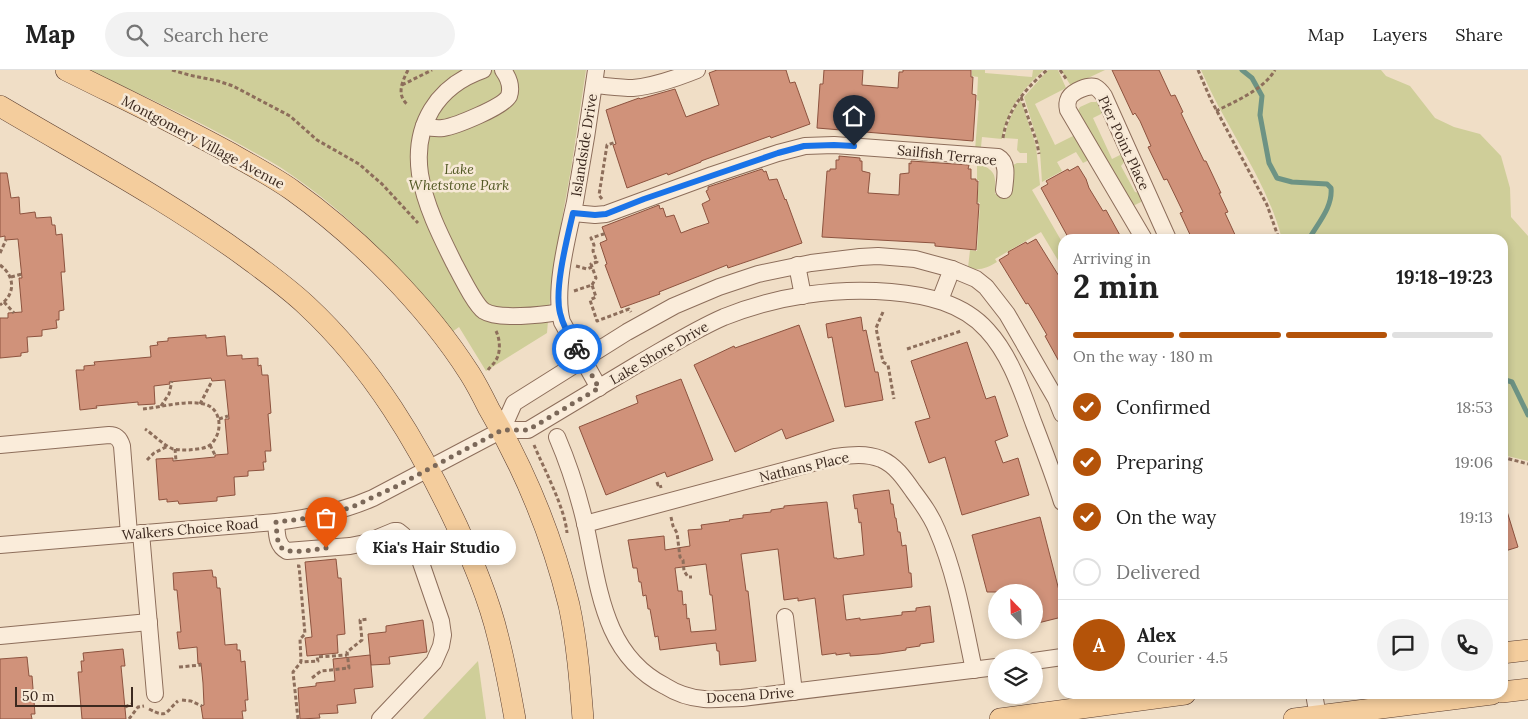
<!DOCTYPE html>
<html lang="en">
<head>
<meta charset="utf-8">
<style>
  :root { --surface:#fff; --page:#f2f2f2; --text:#222; --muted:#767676; --line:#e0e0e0; --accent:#b45309 }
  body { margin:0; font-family:Lora,serif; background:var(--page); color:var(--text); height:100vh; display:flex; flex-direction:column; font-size:19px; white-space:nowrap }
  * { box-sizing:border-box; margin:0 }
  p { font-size:16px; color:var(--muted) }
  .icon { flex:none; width:28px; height:28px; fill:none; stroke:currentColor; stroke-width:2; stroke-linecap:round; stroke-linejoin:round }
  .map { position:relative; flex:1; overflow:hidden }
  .panel { position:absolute; left:1058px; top:164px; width:450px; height:465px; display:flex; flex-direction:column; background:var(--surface); border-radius:15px; box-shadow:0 2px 8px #0003 }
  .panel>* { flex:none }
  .needle { width:32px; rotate:337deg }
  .tools { position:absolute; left:988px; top:514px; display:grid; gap:10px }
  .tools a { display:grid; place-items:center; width:55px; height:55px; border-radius:50%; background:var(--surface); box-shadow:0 2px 8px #0003; font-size:25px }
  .scale { position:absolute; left:15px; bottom:12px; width:118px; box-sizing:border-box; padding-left:5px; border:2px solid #3c291f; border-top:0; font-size:14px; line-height:18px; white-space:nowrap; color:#3c291f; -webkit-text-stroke:4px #f7e9d6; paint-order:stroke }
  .pin { position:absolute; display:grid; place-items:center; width:42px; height:42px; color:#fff; margin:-51px -21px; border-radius:50% 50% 50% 0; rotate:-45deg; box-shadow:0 0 5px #0007 }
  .pin .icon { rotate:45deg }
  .courier { position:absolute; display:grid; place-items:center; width:50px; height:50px; margin:-25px; border:4px solid #1a73e8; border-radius:50%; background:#fff; color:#222; box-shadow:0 1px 6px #0007 }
  .bubble { position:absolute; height:35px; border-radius:18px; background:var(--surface); box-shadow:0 2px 8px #0003; font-size:16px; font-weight:700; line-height:35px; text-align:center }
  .summary em { font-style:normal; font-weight:700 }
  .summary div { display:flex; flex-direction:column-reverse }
  .summary { display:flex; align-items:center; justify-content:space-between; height:85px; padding:0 15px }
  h1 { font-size:32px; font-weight:700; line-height:38px }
  .bar { display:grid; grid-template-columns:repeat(4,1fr); gap:8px 5px; align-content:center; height:60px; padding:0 15px }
  .bar i { height:6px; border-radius:4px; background:var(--line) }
  .bar .on { background:var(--accent) }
  .bar p { grid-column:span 4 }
  .line { display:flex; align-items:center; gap:12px; padding:0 15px; border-top:1px solid var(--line) }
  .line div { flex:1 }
  .round { display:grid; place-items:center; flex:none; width:52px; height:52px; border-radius:26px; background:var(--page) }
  ol { padding:0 15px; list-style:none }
  li { display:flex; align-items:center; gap:15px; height:55px }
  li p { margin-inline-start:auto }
  li .icon { padding:5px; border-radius:50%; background:var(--accent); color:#fff; stroke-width:4 }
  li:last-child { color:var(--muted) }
  li i { width:28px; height:28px; border:2px solid var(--line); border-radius:50% }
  header { display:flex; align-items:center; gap:30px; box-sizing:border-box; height:70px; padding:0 25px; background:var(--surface); border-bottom:1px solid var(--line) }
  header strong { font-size:24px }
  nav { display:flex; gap:28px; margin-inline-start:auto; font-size:18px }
  .search { width:350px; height:45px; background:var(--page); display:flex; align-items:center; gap:12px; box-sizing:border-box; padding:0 18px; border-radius:28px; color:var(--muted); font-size:19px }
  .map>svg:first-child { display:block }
</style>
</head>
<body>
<header>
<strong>Map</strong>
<div class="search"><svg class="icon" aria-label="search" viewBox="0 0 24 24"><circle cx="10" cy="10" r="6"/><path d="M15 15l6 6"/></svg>Search here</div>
<nav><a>Map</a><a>Layers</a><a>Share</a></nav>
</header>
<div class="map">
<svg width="1528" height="649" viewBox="0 0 1528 649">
  <rect width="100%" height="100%" fill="#f0dec6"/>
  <g fill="#cfce99">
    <path d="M89,0H586C581,33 576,66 571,99C561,154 551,207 547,263L486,301L459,257L452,262C403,200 349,143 283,99C272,92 261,86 250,80C198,50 143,26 89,0Z"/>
    <path d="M972,0H985V3L1032,7L1033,0H1044C1022,19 1007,40 1002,69L982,67L981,77L975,80L979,31L977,30L978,7L972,6Z"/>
    <path d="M1048,0H1058L1066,18L1035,34L1055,75L1073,66L1078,67L1091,89L1083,93L1076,82L1057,92L1062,101L1042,112L1040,82L1037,69L1024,27Z"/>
    <path d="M1061,0H1105L1071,16Z"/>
    <path d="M1201,0H1381L1386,6L1410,16L1435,48L1454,57L1480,64L1501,86L1510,118L1511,147L1528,166V391L1503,385L1502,169H1282C1266,108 1225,57 1201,0Z"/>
    <path d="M1020,31L1022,33L1036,76L1040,115L1032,120L1062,172V197L1041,162L995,189L997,192C987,198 980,201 968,198L970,180L977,181L980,133L977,132L979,110H977V94C996,99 996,106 995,124H1007L1011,96L1017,93H1027V83H1020L1017,80L1018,69L1004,68C1007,56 1011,41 1020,31Z"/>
    <path d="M1091,32H1099L1103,41L1101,44L1093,48L1112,89L1120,85L1125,86V91L1121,96L1135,122L1140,123L1143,128L1141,132L1135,135L1130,134L1076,44L1080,37Z"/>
    <path d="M478,591L486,649H423Z"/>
  </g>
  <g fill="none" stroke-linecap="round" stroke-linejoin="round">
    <g stroke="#6d9384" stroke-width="5">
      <path d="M1242,0L1252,8L1262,26L1260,45L1269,93L1277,108L1292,112L1327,114L1331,118C1333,137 1318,153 1309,169"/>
      <path d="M1502,309L1512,312L1528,345"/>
    </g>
  </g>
  <g fill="#d0927a" stroke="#8d533f" fill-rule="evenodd">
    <path d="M717,0H786L790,13L795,12L810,54L771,68L770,66L701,91V92L683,99L668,105L667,103L627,118L613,75L616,74L606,40L639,28L640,29L675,19L686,47L719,35L709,3Z"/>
    <path d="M824,0H863L862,15L898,18L899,2H903V0H971V7H973L972,24L976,25L973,71L817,58L820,14H823Z"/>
    <path d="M1112,0H1159L1171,26L1175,25L1183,42L1181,43L1204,91H1206L1214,108L1221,123H1219L1228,142L1225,143L1237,169H1192L1180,143L1183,142L1167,109L1164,110L1148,77L1151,76L1140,51L1135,43L1133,45Z"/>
    <path d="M839,86L860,88V91H862V101L870,103L868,123L899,125L900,104L909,103V93L911,94V91L969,95L968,99H971V109H976V111H978L977,134H979L976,180L935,176V173L822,167L827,101H830V99H836V90H839Z"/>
    <path d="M1078,96L1086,109L1089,118L1103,141L1106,140L1122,169H1069L1041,118L1048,114L1046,111L1068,99L1069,101Z"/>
    <path d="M762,99L764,102L766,101L769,110L777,109L785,130L786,129L802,173L728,198L727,195L659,222L660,224L621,238L605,195L607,194L600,173L607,170L602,157L659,135L660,139L663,138L666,147L674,145L681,163L694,158L709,153L702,134L710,130L706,121L708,120V117Z"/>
    <path d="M0,103H7L11,128L19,127L20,144L35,142L36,148L51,147L52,155H55L56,165L62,164L65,202H61L64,240L59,241V250H56L57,258L42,260V266L27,267L28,282L21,283V286L0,288V248H8V243L22,242L19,208H22L18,169L5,170V166L0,167Z"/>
    <path d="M1036,169L1062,211V297L1045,266L1047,265L1033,241L1028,233L1026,234L999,190L1009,184L1008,182L1026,172L1027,174Z"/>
    <path d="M861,247L863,261L866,260L875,302H878L883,330L845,337L832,267L828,268L826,254Z"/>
    <path d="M799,255L834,351L786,369L782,359L735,382L694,295L734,276L735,278Z"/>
    <path d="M206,265V268L225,266L227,286L242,285V289L258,288V296L261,295L262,305H268L271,343L268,344L271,381H265L266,392H263L264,400L248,401V406L234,407L235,425L217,427V431L179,434L178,431L167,432V429L159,430L156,389L173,388V391L215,387V385L228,384L225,349H229L225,310L212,311L211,308L169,312L170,314L154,316L155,334L138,335V332L96,336L97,338L80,340L76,300H84V296L95,295L94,292L151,287L150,276L158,275L157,272L168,271V268Z"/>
    <path d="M967,272L986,329L995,326L1008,366L995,371L1003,393L1018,388L1029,425L962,445L945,387L929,393L922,373L915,352L930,348L911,291Z"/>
    <path d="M681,309L713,390L667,407L665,402L606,425L579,357L638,333L636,326Z"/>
    <path d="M889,420L891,434H893L895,448H896L898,462H900L902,476L906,475L909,503H911L912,517L843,525L846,550L860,548V550L902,545V542L916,541V538L930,536L934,572L920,574V576L906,578V580L879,584L850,586V583L836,585V583L822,585L815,528L798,531V528L784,530L778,479L741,484L746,521H748L756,591L720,595L719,581H717L716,573L660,580L658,566L655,567L650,539H648L646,525L643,526L641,512H639L637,498H633L628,470L664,466L665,480L690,476L688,460L702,459L701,455L730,451L729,450L743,448V445L771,442V440L784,438V436L827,432L834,488H837V489L864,485L861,452L859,453L857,438L855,439L853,425ZM706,494L710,525H712L716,560L691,562L689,548L687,549L686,534L683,535L682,521H678L675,498Z"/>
    <path d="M1502,438H1506L1518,477L1502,482Z"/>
    <path d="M1040,447L1062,532V547L1034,554V522H987L972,465Z"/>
    <path d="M336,489L338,508H341L345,564L337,565L338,583L307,586L305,568L312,567L305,492Z"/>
    <path d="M212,500L213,507H216L217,518H220L225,575L237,574V580H240L241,592L245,591L248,630H245L246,641H242L243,649H203L201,636L204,635L203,613L201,593L198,594L197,577L179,579L177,562H181L177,520H174L173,503Z"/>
    <path d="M423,550L427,582L389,587L390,594L371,595L368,564L386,562V556Z"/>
    <path d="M123,579L125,596H121L126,649H82L78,602H82L81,591H84L83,583Z"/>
    <path d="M370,585L373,617L354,619L356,633L337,635L338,643L319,644L320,648L300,649L298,618L316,616V613L335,611L333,589Z"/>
    <path d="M27,587L29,606H32L35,644H31L32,649H0V589Z"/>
  </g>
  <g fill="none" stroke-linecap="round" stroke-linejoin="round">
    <defs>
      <g id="minor">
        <path d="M483,0C437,16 413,55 420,104C425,135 440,165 454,193C460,204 475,235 484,241C498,250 543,245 559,242"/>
        <path d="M596,0C590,44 583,88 575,132C568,165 553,220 562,252L599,318"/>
        <path d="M594,15C607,16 620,18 633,18C655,16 677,8 697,0"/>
        <path d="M424,56C431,58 436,59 443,58C456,56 503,37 509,26C512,17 508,7 503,0"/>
        <path d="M573,143L595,145L606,144L712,105L778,83L805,76L834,75L998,87C1009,93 1005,109 1004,120"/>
        <path d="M1144,169L1068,40C1067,36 1067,32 1069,28C1073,21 1088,15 1095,17C1099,19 1102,23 1104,26L1168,169"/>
        <path d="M797,195L803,226"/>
        <path d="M940,230L952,199"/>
        <path d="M502,360L514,333L627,262L674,236L719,217L758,204L811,193L860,187L878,186L915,189L952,199L976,209L986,217L1007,244L1056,329L1062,344"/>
        <path d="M557,367C569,395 578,423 585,453C599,515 602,584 665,616C676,623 691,628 704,629C716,630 730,628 742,628L996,597"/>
        <path d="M0,375L109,365C116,365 120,369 122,376L129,464"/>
        <path d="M276,452C277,463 276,475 287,481L350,476L365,473L394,461H398L403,465L420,490L441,551L443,565L441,576L434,592L380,649"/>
        <path d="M585,454L835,387C851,385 866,383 881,389C895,395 904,408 913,421C922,433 931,445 937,460C956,504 964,553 974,600"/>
        <path d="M141,463L155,624"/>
        <path d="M0,475L276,452C310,448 341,442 373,428L502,360H528C565,338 602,316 638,294C666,278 694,260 724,247C776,226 836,217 891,222C926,225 963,233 987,260C1011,286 1022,322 1034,354C1044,380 1054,406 1062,432"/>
        <path d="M785,547L794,622"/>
        <path d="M0,566L149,552"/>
        <path d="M1034,591L1062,587"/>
        <path d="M1314,624L1318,646"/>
      </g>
      <g id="major">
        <path d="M66,0C120,27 175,53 228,82C249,94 272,106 292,120C359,168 426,235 470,304C477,315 483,327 489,339C525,400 552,466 569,535C577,572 580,611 583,649"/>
        <path d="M0,36C83,85 169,131 247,188C267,203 288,218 306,235C373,297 419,375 457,456C473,492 489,529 498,567C505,594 510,621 515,649"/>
        <path d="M1502,583L1528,580"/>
        <path d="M1502,622L1528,619"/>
        <path d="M1000,649L1185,624"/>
        <path d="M1294,649L1492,624"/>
      </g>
    </defs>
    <use href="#minor" stroke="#8d6e5b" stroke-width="18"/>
    <use href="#major" stroke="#5a3d2f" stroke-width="22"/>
    <g stroke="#8d6e5b" stroke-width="3" stroke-dasharray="4 2.5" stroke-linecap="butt">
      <path d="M172,0L189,5L218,11L233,16L290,46L317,70L359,94L382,114L418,153"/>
      <path d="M408,0C402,12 396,25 408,35"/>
      <path d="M1060,0L1067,10"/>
      <path d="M1198,0L1211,30L1267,135L1279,169"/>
      <path d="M402,15L432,0"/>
      <path d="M1021,27L1037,73L1039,84"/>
      <path d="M1216,41C1236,31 1263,20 1275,0"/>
      <path d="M1003,68C1007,40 1026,18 1047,0"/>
      <path d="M602,129L599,125L607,75L616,72"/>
      <path d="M0,183L6,170"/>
      <path d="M0,195C15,206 16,224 0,235"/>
      <path d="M576,196L587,199L592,197"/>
      <path d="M11,207L22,204"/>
      <path d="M592,215L596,208L591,194L597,192L593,181L594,175L591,168L607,163"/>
      <path d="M574,221L592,215L596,227L590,230L597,251L629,239L631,242"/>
      <path d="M4,232L14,243"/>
      <path d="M883,242L876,258L883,292L888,295L894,329"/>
      <path d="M907,279L961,261"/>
      <path d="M488,300C490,297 494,294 496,290C501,282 500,269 496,261"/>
      <path d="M200,334L212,311"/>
      <path d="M161,336L169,324L172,311"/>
      <path d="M143,339C162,337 185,330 204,334C221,338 223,360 213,372C208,379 197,379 189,380C183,380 178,380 173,379C163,375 154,365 145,359"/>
      <path d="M219,349L228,346"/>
      <path d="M210,375L215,385"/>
      <path d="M534,375C544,399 565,438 567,463"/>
      <path d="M175,379L176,391"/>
      <path d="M1502,387L1528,394"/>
      <path d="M147,390L154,383L168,376"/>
      <path d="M657,412L658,415L660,414L661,418"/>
      <path d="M671,447L673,456L677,463L680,487L683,490L684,501L688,507H692"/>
      <path d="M297,496H299L305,564L300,569L301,592L318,591L317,587L347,585"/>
      <path d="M179,597L201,595"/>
      <path d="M312,608L321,601L349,598L347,582L362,570L360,550L369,549"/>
      <path d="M182,630L191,631L202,636"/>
      <path d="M125,637L132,634"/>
      <path d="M149,639C168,649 165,642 178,631"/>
      <path d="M129,649L138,637L144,636"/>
      <path d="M298,649L293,602L301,592"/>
    </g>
    <use href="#minor" stroke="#faecda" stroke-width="16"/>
    <use href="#major" stroke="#f4cd9d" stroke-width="21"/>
  </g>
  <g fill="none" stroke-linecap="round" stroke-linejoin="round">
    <path stroke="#7b6859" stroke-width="5" stroke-dasharray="0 9" d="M326,478C315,479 286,486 280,476C276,469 277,459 276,452L318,447L352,437L397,416L502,360H528L599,318L577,279"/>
    <path stroke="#1a73e8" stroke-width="6" d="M577,279C570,268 563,256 560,243C554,219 567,169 573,143L595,145L606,144L644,129L778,83L804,76L834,75L854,76"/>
  </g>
  <g text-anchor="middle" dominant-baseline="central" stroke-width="5" stroke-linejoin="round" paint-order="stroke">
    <g font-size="14" fill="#3c291f" stroke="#f7e9d6">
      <text transform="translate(203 72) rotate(28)">Montgomery Village Avenue</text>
      <text transform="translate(1124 73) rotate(65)">Pier Point Place</text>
      <text transform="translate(584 75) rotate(-81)">Islandside Drive</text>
      <text transform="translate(947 85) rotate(6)">Sailfish Terrace</text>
      <text transform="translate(659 283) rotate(-30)">Lake Shore Drive</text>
      <text transform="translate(804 397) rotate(-13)">Nathans Place</text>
      <text transform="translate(190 459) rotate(-5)">Walkers Choice Road</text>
      <text transform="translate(750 625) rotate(-4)">Docena Drive</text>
    </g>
    <g font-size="14" font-style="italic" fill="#535925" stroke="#f7e9d6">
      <text x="459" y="99">Lake<tspan x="459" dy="16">Whetstone Park</tspan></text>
    </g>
  </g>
</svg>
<div class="tools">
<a><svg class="needle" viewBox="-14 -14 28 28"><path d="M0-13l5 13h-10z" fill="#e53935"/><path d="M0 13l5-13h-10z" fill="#767676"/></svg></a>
<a><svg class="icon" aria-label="layers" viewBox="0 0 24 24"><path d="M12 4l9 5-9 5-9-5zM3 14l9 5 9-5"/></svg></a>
</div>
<div class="scale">50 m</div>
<div class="pin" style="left:326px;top:478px;background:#ea580c"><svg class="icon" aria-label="bag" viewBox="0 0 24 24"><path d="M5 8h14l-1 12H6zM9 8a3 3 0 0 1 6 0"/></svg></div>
<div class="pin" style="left:854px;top:76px;background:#1f2937"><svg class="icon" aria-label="home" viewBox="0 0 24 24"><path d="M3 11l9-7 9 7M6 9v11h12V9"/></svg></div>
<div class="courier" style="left:577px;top:279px"><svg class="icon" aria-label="bike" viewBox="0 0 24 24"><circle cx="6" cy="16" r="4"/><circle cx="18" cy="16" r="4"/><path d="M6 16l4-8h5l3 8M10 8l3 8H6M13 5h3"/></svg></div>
<div class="bubble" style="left:356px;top:460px;width:160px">Kia's Hair Studio</div>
<section class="panel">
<div class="summary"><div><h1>2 min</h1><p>Arriving in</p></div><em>19:18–19:23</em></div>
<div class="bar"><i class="on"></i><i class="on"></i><i class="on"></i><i></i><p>On the way · 180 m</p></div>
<ol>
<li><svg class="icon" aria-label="check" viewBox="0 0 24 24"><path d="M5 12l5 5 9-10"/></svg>Confirmed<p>18:53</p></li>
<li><svg class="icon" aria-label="check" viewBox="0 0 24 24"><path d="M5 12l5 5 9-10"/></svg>Preparing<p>19:06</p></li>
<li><svg class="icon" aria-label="check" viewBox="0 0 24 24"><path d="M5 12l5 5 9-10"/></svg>On the way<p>19:13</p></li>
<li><i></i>Delivered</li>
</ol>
<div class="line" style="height:90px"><b class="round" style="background:var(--accent);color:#fff">A</b><div><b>Alex</b><p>Courier · 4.5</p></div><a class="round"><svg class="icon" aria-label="chat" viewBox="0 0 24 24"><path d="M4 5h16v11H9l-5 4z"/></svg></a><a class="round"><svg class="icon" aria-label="phone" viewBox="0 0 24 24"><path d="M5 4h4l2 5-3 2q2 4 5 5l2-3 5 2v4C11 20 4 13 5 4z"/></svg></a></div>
</section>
</div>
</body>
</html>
